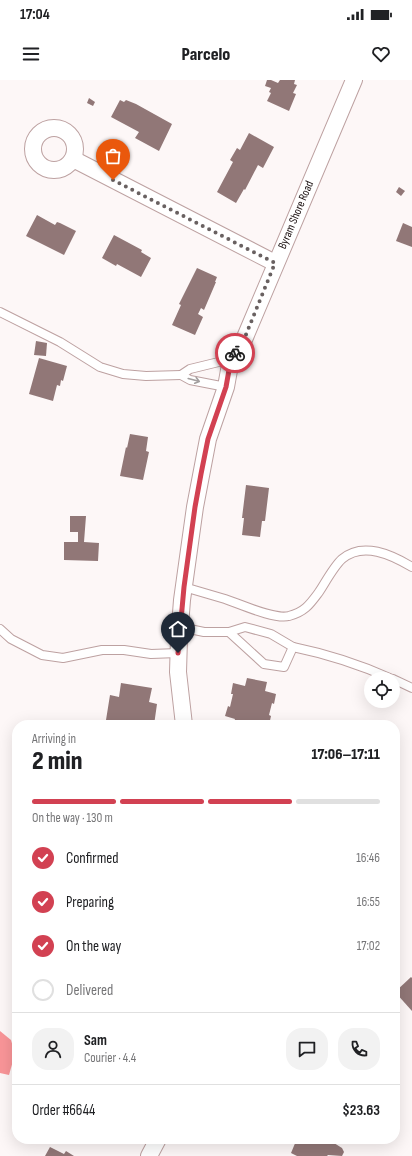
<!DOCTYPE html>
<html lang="en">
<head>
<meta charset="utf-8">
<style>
  :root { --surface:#fff; --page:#f2f2f2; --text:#202124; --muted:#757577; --line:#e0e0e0; --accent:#d24152 }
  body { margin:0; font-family:"Sofia Sans Condensed",sans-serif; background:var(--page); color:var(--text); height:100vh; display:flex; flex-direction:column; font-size:15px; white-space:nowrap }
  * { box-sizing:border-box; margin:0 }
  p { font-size:13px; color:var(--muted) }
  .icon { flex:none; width:22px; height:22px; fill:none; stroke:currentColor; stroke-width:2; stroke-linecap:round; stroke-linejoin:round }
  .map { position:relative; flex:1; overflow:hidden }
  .sheet { position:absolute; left:12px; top:640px; width:388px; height:424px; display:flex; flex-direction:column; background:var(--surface); border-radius:16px; box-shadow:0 4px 16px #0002 }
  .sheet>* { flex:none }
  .tools { position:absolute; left:364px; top:592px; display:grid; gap:8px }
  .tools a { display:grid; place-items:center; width:36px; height:36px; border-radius:50%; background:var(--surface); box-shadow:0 4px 16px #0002; font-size:20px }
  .pin { position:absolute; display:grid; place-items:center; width:34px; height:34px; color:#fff; margin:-41px -17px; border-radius:50% 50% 50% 0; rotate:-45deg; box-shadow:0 0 4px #0007 }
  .pin .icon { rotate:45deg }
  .courier { position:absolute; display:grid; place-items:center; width:40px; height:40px; margin:-20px; border:3px solid #d24152; border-radius:50%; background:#fff; color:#222; box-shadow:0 1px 5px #0007 }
  .summary em { font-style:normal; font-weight:800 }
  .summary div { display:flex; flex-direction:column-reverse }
  .summary { display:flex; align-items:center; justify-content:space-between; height:68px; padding:0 20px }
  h1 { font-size:26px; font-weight:800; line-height:30px }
  .bar { display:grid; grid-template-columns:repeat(4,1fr); gap:6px 4px; align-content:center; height:48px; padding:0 20px }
  .bar i { height:5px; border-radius:3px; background:var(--line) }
  .bar .selected { background:var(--accent) }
  .bar p { grid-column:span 4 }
  .line { display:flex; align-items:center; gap:10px; padding:0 20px; border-top:1px solid var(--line) }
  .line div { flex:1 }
  .round { display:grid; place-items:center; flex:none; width:42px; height:42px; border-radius:16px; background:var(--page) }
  ol { padding:0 20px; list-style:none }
  li { display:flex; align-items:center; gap:12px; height:44px }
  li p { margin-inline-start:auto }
  li .icon { padding:4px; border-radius:50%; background:var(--accent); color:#fff; stroke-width:4 }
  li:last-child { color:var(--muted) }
  li i { width:22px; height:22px; border:2px solid var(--line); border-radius:50% }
  .status { display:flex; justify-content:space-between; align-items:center; height:28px; padding:0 20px; background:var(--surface); direction:ltr }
  .status svg { height:11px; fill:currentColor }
  header { display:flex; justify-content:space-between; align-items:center; height:52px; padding:0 20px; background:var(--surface); font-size:18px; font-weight:800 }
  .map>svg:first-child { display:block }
</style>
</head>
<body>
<div class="status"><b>17:04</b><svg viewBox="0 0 49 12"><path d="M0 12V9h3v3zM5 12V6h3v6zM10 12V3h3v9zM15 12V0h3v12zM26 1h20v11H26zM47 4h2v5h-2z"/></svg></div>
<header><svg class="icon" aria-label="menu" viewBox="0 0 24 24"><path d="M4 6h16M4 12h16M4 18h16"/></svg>Parcelo<svg class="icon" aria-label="heart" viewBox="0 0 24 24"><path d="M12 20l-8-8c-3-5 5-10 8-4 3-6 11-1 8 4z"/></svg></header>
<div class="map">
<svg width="412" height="1076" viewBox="0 0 412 1076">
  <rect width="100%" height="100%" fill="#fdf7f7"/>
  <path fill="#f99598" d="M0,951L11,960L15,974L9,995L0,993Z"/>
  <g fill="#917777">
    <path d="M267,0H271L278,3L280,0H295L294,4L297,5L293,13L296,14L289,31L267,21L271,13L269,12L271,8L265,6Z"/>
    <path d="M89,18L95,22L93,26L87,23Z"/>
    <path d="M120,20L124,22L126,20L136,24L172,44L159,71L135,58L139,52L111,37Z"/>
    <path d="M249,53L274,67L263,88L258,85L245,110L244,109L236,123L217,112L233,82L230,80L237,68L240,70Z"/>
    <path d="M399,107L405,111L401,116L396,112Z"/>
    <path d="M37,135L55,145L57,142L60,143L76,151L64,175L26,156Z"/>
    <path d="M403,143L412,147V167L396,161Z"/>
    <path d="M114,155L142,170L141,172L151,178L141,197L117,184L116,186L102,178Z"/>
    <path d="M197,188L217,197L215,202H216L204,230L201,228L198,234L203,237L195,255L172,245L181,225L179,224Z"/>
    <path d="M36,261L47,263L46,276L34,275Z"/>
    <path d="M39,278L67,286L63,301L61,300L60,306L57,305L53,321L29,314Z"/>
    <path d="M130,354L148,357L146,371L149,372L143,400L120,396L126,367L127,368Z"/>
    <path d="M246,405L269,408L265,441H262L260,457L242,455L244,438H242Z"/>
    <path d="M70,436H86L84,462L99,463L98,481L64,480V462H78V452H70Z"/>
    <path d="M247,598L267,602L265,611L276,614L274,624L272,623L269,635L271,636L269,645L259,644L258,645H233L235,639L225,636L228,626L230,627L233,614H231L233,603L245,606Z"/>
    <path d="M121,603L152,608L149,622L157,624L154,645H133L106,640L110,615L119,617Z"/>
    <path d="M411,897L412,898V931L395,912Z"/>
    <path d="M299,1059H344L342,1063L338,1064L335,1062L334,1063L342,1068L344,1072L342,1076L328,1075L327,1076H297L291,1073L296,1061Z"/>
    <path d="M50,1067L64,1074L66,1071L74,1076H45Z"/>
  </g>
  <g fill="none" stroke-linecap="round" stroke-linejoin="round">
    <defs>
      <g id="lane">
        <path d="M0,232L60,262L100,287L123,294L146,296L181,295"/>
        <path d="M226,307L190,300L181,295L190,289L231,279"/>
        <path d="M184,507C198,511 211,515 225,519C240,524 275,540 289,536C305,532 310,524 319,512C325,503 334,486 342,479C363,461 392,475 412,487"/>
        <path d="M180,547L204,552H229L264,584L284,587L293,567C327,574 361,585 392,599"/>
        <path d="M0,549L11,559L42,575L63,578L102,570H124L151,574L178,573"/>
        <path d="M229,552L245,547L271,554L293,567"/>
        <path d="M393,599L412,608"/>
      </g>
      <g id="street">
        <circle cx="54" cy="69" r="21"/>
        <path d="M73,79L275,183"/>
        <path d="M184,645L178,592L179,559L182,520L195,427L208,359L226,307L231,279L243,262L354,0"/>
        <path d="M149,1076L158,1059"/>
      </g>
    </defs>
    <use href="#lane" stroke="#bda1a1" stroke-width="10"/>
    <use href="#street" stroke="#bda1a1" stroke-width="18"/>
    <use href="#lane" stroke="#fff" stroke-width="8"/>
    <use href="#street" stroke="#fff" stroke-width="16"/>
  </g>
  <defs><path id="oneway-shaft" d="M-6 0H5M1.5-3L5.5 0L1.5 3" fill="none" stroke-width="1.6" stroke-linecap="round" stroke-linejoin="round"/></defs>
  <use stroke="#a39f9f" href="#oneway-shaft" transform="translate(194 300) rotate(15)"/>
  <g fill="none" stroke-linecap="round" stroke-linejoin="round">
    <path stroke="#696161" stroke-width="4" stroke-dasharray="0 7.2" d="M113,100L275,183L243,262L235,273"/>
    <path stroke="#d24152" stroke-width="5" d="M178,573L184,507L195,427L201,394L208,359L226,307L231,279L235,273"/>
  </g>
  <g text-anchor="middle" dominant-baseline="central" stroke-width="3" stroke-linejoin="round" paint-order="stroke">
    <g font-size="12" fill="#1a1010" stroke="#fff">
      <text transform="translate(296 135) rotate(-67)">Byram Shore Road</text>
    </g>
  </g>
</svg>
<div class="tools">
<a><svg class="icon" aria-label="locate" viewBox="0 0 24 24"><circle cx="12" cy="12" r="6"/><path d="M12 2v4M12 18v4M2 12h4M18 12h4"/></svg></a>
</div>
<div class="pin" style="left:113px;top:100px;background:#ea580c"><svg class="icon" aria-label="bag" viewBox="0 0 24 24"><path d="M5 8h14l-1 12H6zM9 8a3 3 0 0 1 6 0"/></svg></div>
<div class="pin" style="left:178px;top:573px;background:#1f2937"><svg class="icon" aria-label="home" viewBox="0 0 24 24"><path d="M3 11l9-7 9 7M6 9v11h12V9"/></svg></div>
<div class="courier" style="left:235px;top:273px"><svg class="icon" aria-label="bike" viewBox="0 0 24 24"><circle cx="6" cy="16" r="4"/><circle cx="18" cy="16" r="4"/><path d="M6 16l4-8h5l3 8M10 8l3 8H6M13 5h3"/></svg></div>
<section class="sheet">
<div class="summary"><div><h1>2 min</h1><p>Arriving in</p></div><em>17:06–17:11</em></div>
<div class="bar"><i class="selected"></i><i class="selected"></i><i class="selected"></i><i></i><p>On the way · 130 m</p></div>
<ol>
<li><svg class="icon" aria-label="check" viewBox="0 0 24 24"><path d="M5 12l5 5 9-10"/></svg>Confirmed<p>16:46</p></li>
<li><svg class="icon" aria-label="check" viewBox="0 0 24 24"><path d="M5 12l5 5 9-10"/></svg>Preparing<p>16:55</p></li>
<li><svg class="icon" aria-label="check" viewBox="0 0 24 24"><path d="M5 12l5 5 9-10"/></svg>On the way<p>17:02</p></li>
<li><i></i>Delivered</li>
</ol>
<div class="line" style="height:72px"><a class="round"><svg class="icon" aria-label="person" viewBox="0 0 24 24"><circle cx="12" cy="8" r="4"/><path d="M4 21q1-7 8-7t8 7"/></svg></a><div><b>Sam</b><p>Courier · 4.4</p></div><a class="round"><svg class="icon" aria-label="chat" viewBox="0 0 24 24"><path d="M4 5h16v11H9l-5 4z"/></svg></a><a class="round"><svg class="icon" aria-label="phone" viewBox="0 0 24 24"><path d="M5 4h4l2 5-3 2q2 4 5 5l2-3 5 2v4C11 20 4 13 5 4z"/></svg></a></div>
<div class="line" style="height:52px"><div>Order #6644</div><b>$23.63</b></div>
</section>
</div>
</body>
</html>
